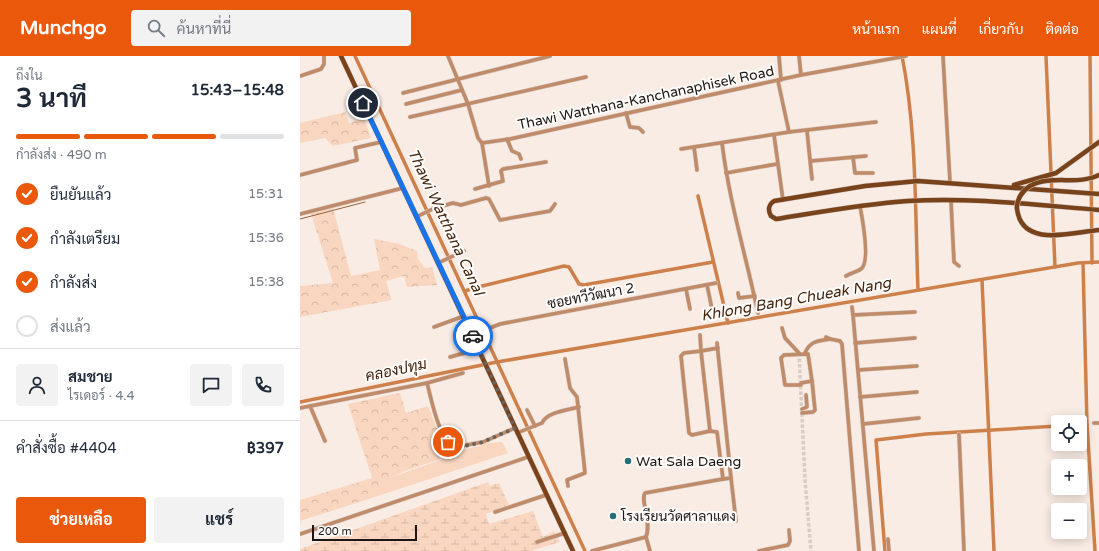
<!DOCTYPE html>
<html lang="th">
<head>
<meta charset="utf-8">
<style>
  :root { --surface:#fff; --page:#f2f2f3; --text:#1f2937; --muted:#747a83; --line:#e0e1e3; --accent:#ea580c }
  body { margin:0; font-family:"Varela Round",Sarabun,sans-serif; background:var(--page); color:var(--text); height:100vh; display:flex; flex-direction:column; font-size:15px; white-space:nowrap }
  * { box-sizing:border-box; margin:0 }
  p { font-size:13px; color:var(--muted) }
  .icon { flex:none; width:22px; height:22px; fill:none; stroke:currentColor; stroke-width:2; stroke-linecap:round; stroke-linejoin:round }
  .map { position:relative; flex:1; overflow:hidden }
  .sheet { display:flex; flex-direction:column; background:var(--surface); width:300px }
  .sheet>* { flex:none }
  .controls { position:absolute; left:751px; top:359px; display:grid; gap:8px }
  .controls a { display:grid; place-items:center; width:36px; height:36px; border-radius:4px; background:var(--surface); box-shadow:0 2px 10px #0003; font-size:20px }
  .scale { position:absolute; left:12px; bottom:10px; width:105px; box-sizing:border-box; padding-left:4px; border:2px solid #1c1714; border-top:0; font-size:11px; line-height:14px; white-space:nowrap; color:#1c1714; -webkit-text-stroke:3px #fefcfa; paint-order:stroke }
  .pin { position:absolute; display:grid; place-items:center; width:34px; height:34px; color:#fff; margin:-17px; border:2px solid #fff; border-radius:50%; box-shadow:0 1px 4px #0007 }
  .courier { position:absolute; display:grid; place-items:center; width:40px; height:40px; margin:-20px; border:3px solid #1a73e8; border-radius:50%; background:#fff; color:#222; box-shadow:0 1px 5px #0007 }
  .head em { font-style:normal; font-weight:700 }
  .head div { display:flex; flex-direction:column-reverse }
  .head { display:flex; align-items:center; justify-content:space-between; height:68px; padding:0 16px }
  h1 { font-size:26px; font-weight:700; line-height:30px }
  .bar { display:grid; grid-template-columns:repeat(4,1fr); gap:6px 4px; align-content:center; height:48px; padding:0 16px }
  .bar i { height:5px; border-radius:3px; background:var(--line) }
  .bar .active { background:var(--accent) }
  .bar p { grid-column:span 4 }
  .line { display:flex; align-items:center; gap:10px; padding:0 16px; border-top:1px solid var(--line) }
  .line div { flex:1 }
  .round { display:grid; place-items:center; flex:none; width:42px; height:42px; border-radius:4px; background:var(--page) }
  ol { padding:0 16px; list-style:none }
  li { display:flex; align-items:center; gap:12px; height:44px }
  li p { margin-inline-start:auto }
  li .icon { padding:4px; border-radius:50%; background:var(--accent); color:#fff; stroke-width:4 }
  li:last-child { color:var(--muted) }
  li i { width:22px; height:22px; border:2px solid var(--line); border-radius:50% }
  .button { display:flex; gap:8px; margin-top:auto; padding:8px 16px }
  .button a { flex:1; height:46px; border-radius:4px; background:var(--accent); color:#fff; font-size:16px; font-weight:700; line-height:46px; text-align:center }
  .button a+a { background:var(--page); color:var(--text) }
  header { display:flex; align-items:center; gap:24px; box-sizing:border-box; height:56px; padding:0 20px; background:var(--accent); color:#fff }
  header strong { font-size:19px }
  nav { display:flex; gap:22px; margin-inline-start:auto; font-size:14px }
  .search { width:280px; height:36px; background:var(--page); display:flex; align-items:center; gap:10px; box-sizing:border-box; padding:0 14px; border-radius:4px; color:var(--muted); font-size:15px }
  main { display:flex; flex:1; min-height:0 }
  .map>svg:first-child { display:block }
</style>
</head>
<body>
<header>
<strong>Munchgo</strong>
<div class="search"><svg class="icon" aria-label="search" viewBox="0 0 24 24"><circle cx="10" cy="10" r="6"/><path d="M15 15l6 6"/></svg>ค้นหาที่นี่</div>
<nav><a>หน้าแรก</a><a>แผนที่</a><a>เกี่ยวกับ</a><a>ติดต่อ</a></nav>
</header>
<main>
<section class="sheet">
<div class="head"><div><h1>3 นาที</h1><p>ถึงใน</p></div><em>15:43–15:48</em></div>
<div class="bar"><i class="active"></i><i class="active"></i><i class="active"></i><i></i><p>กำลังส่ง · 490 m</p></div>
<ol>
<li><svg class="icon" aria-label="check" viewBox="0 0 24 24"><path d="M5 12l5 5 9-10"/></svg>ยืนยันแล้ว<p>15:31</p></li>
<li><svg class="icon" aria-label="check" viewBox="0 0 24 24"><path d="M5 12l5 5 9-10"/></svg>กำลังเตรียม<p>15:36</p></li>
<li><svg class="icon" aria-label="check" viewBox="0 0 24 24"><path d="M5 12l5 5 9-10"/></svg>กำลังส่ง<p>15:38</p></li>
<li><i></i>ส่งแล้ว</li>
</ol>
<div class="line" style="height:72px"><a class="round"><svg class="icon" aria-label="person" viewBox="0 0 24 24"><circle cx="12" cy="8" r="4"/><path d="M4 21q1-7 8-7t8 7"/></svg></a><div><b>สมชาย</b><p>ไรเดอร์ · 4.4</p></div><a class="round"><svg class="icon" aria-label="chat" viewBox="0 0 24 24"><path d="M4 5h16v11H9l-5 4z"/></svg></a><a class="round"><svg class="icon" aria-label="phone" viewBox="0 0 24 24"><path d="M5 4h4l2 5-3 2q2 4 5 5l2-3 5 2v4C11 20 4 13 5 4z"/></svg></a></div>
<div class="line" style="height:52px"><div>คำสั่งซื้อ #4404</div><b>฿397</b></div>
<div class="button"><a>ช่วยเหลือ</a><a>แชร์</a></div>
</section>
<div class="map">
<svg width="799" height="495" viewBox="0 0 799 495">
  <defs>
    <pattern id="forest-crowns" width="20" height="18" patternUnits="userSpaceOnUse"><rect width="20" height="18" fill="#f9d6c0"/><path d="M2 6a3 3 0 1 1 6 0M12 15a3 3 0 1 1 6 0" fill="none" stroke="#d5b7a4"/></pattern>
    <pattern id="wetland-marsh" width="20" height="14" patternUnits="userSpaceOnUse"><rect width="20" height="14" fill="#f9d6c0"/><path d="M1 5h8M5 5V1M11 12h8M15 12V8" fill="none" stroke="#d5b7a4"/></pattern>
  </defs>
  <rect width="100%" height="100%" fill="#f9ece4"/>
  <path fill="#f9d6c0" d="M202,386L208,397L81,439V430L89,422L146,402L156,396L188,387Z"/>
  <g fill="url(#forest-crowns)">
    <path d="M45,56L49,67L64,62L71,82L33,90L25,82L0,87V67Z"/>
    <path d="M33,152L51,220L80,214L74,183L100,188L117,195L118,203L125,212L132,211L137,229L107,231L104,220L86,225L92,244L0,261V230L33,227L11,158Z"/>
    <path d="M100,337L106,357L128,350C135,366 140,387 156,396C133,409 100,411 81,430V439L0,465V444L72,422L48,348Z"/>
  </g>
  <path fill="url(#wetland-marsh)" d="M188,426L190,430L199,427L209,449L186,458L189,468L233,455L243,481L254,475L260,486L231,495H0V493Z"/>
  <g fill="none" stroke-linecap="round" stroke-linejoin="round">
    <path stroke="#99603a" stroke-width="1" d="M0,163L65,146"/>
    <g stroke="#ce804b" stroke-width="3.5">
      <path d="M55,0L285,495"/>
      <path d="M602,0C617,75 615,157 618,234"/>
      <path d="M746,0L755,211"/>
      <path d="M790,0L792,207"/>
      <path d="M398,140L428,267"/>
      <path d="M783,207L787,368L795,495"/>
      <path d="M682,224L694,495"/>
      <path d="M165,235L174,232L264,210L269,211L279,228L284,229L413,206"/>
      <path d="M0,346L197,306L778,207L799,206"/>
      <path d="M780,369L787,368"/>
      <path d="M585,495L576,384L626,378L758,370"/>
    </g>
    <path stroke="#d8ccc5" stroke-width="3.5" stroke-dasharray="3.5 2" stroke-linecap="butt" d="M499,297L505,424L511,495"/>
    <defs>
      <g id="minor">
        <path d="M148,0L168,48L178,82L182,87L210,83L501,19L606,0"/>
        <path d="M479,0L481,24"/>
        <path d="M499,0L501,19"/>
        <path d="M643,0L650,126"/>
        <path d="M0,20L21,13L24,8V0"/>
        <path d="M478,25L489,76"/>
        <path d="M103,37L250,0"/>
        <path d="M106,48L162,34"/>
        <path d="M326,57L330,71L339,72L343,76"/>
        <path d="M110,61L286,21"/>
        <path d="M507,75L512,123"/>
        <path d="M474,79L483,144"/>
        <path d="M207,83L212,95L219,98L221,103"/>
        <path d="M182,87L189,130"/>
        <path d="M422,87C429,145 446,200 458,257"/>
        <path d="M394,91L397,114"/>
        <path d="M381,93L489,76L576,66"/>
        <path d="M553,101L555,117H573"/>
        <path d="M511,105L566,100"/>
        <path d="M426,117L477,108"/>
        <path d="M0,119L57,104L55,92L81,86"/>
        <path d="M175,133L203,125L201,115L203,113L246,106"/>
        <path d="M651,145L654,206L659,210"/>
        <path d="M0,158L103,132"/>
        <path d="M116,161L135,152L153,147L161,149L186,142L189,143L200,164L250,155L255,148"/>
        <path d="M138,207L164,195"/>
        <path d="M546,220C551,217 557,216 561,213C571,206 562,161 560,150"/>
        <path d="M407,229L412,253"/>
        <path d="M386,233L390,253"/>
        <path d="M438,237L439,242L455,240"/>
        <path d="M552,251L553,259"/>
        <path d="M134,271L164,260"/>
        <path d="M482,272L485,282L499,297"/>
        <path d="M172,279L200,268L416,227"/>
        <path d="M526,281L530,283L540,285L542,288L559,495"/>
        <path d="M417,287L431,422L423,423"/>
        <path d="M555,287L615,282"/>
        <path d="M505,297C510,285 518,285 530,283"/>
        <path d="M150,301L179,293"/>
        <path d="M265,303L270,332L277,341L285,417L267,424L268,430"/>
        <path d="M558,314L617,310"/>
        <path d="M127,327L163,317"/>
        <path d="M501,327L512,325L508,298L484,299L481,302L485,329H501"/>
        <path d="M560,341L617,336"/>
        <path d="M10,350L25,385"/>
        <path d="M0,352L127,327C132,345 138,382 155,391L183,386L215,372"/>
        <path d="M502,353L507,351L506,339"/>
        <path d="M227,354L235,370"/>
        <path d="M502,357L513,356L515,354L512,325"/>
        <path d="M794,367H799"/>
        <path d="M563,368L619,362"/>
        <path d="M410,375L401,295L418,292"/>
        <path d="M217,377L242,367C247,356 268,354 279,351"/>
        <path d="M659,378L664,495"/>
        <path d="M431,422L436,465"/>
        <path d="M195,456L246,439"/>
        <path d="M0,478L228,401"/>
        <path d="M588,483L589,495"/>
        <path d="M237,486L265,477"/>
        <path d="M292,495L346,481"/>
        <path d="M350,495L346,481C352,467 340,444 345,437L423,423L417,376L410,375L392,379L389,377L381,300L384,297L401,295L400,279"/>
        <path d="M459,495L488,489L490,485L489,474"/>
        <path d="M574,495L553,259L615,256"/>
      </g>
      <g id="major">
        <path d="M41,0L273,495"/>
        <path d="M714,129L756,117L799,86"/>
        <path d="M799,138L618,125L565,130L474,145C468,149 468,155 471,160L476,163C520,156 564,148 608,145C671,141 736,149 799,154"/>
      </g>
    </defs>
    <use href="#minor" stroke="#d6cac3" stroke-width="4.5"/>
    <use href="#major" stroke="#d6cac3" stroke-width="5.5"/>
    <use href="#minor" stroke="#c08b69" stroke-width="3.5"/>
    <use href="#major" stroke="#78421b" stroke-width="4.5"/>
    <defs>
      <path id="major-bridge" d="M799,119C778,130 751,118 730,130C722,135 716,144 717,153C722,193 774,176 799,174"/>
    </defs>
    <use href="#major-bridge" stroke="#d6cac3" stroke-width="5.5" stroke-linecap="butt"/>
    <use href="#major-bridge" stroke="#78421b" stroke-width="4.5"/>
  </g>
  <g fill="none" stroke-linecap="round" stroke-linejoin="round">
    <path stroke="#69625d" stroke-width="4" stroke-dasharray="0 7.2" d="M148,386L155,392L183,386L215,372L173,280"/>
    <path stroke="#1a73e8" stroke-width="5" d="M63,47L173,280"/>
  </g>
  <g fill="#266d7a" stroke="#fefcfa" stroke-width="1.5">
    <circle cx="328" cy="405" r="4"/>
    <circle cx="313" cy="460" r="4"/>
  </g>
  <g text-anchor="middle" dominant-baseline="central" stroke-width="4" stroke-linejoin="round" paint-order="stroke">
    <g font-size="14" fill="#1c1714" stroke="#fefcfa">
      <text transform="translate(346 42) rotate(-12)">Thawi Watthana-Kanchanaphisek Road</text>
      <text transform="translate(291 240) rotate(-11)">ซอยทวีวัฒนา 2</text>
    </g>
    <g font-size="14" fill="#1c1714" stroke="#fefcfa" text-anchor="start">
      <text x="336" y="405">Wat Sala Daeng</text>
      <text x="321" y="460">โรงเรียนวัดศาลาแดง</text>
    </g>
    <g font-size="15" font-style="italic" fill="#45250e" stroke="#fefcfa">
      <text transform="translate(146 166) rotate(65)">Thawi Watthana Canal</text>
      <text transform="translate(496 243) rotate(-10)">Khlong Bang Chueak Nang</text>
      <text transform="translate(96 314) rotate(-12)">คลองปทุม</text>
    </g>
  </g>
</svg>
<div class="controls">
<a><svg class="icon" aria-label="locate" viewBox="0 0 24 24"><circle cx="12" cy="12" r="6"/><path d="M12 2v4M12 18v4M2 12h4M18 12h4"/></svg></a>
<a>+</a>
<a>−</a>
</div>
<div class="scale">200 m</div>
<div class="pin" style="left:148px;top:386px;background:#ea580c"><svg class="icon" aria-label="bag" viewBox="0 0 24 24"><path d="M5 8h14l-1 12H6zM9 8a3 3 0 0 1 6 0"/></svg></div>
<div class="pin" style="left:63px;top:47px;background:#1f2937"><svg class="icon" aria-label="home" viewBox="0 0 24 24"><path d="M3 11l9-7 9 7M6 9v11h12V9"/></svg></div>
<div class="courier" style="left:173px;top:280px"><svg class="icon" aria-label="car" viewBox="0 0 24 24"><path d="M5 17H2v-5l4-1 3-4h7l3 4 3 1v5h-3M9 17h6M6 11h13"/><circle cx="7" cy="17" r="2"/><circle cx="17" cy="17" r="2"/></svg></div>
</div>
</main>
</body>
</html>
